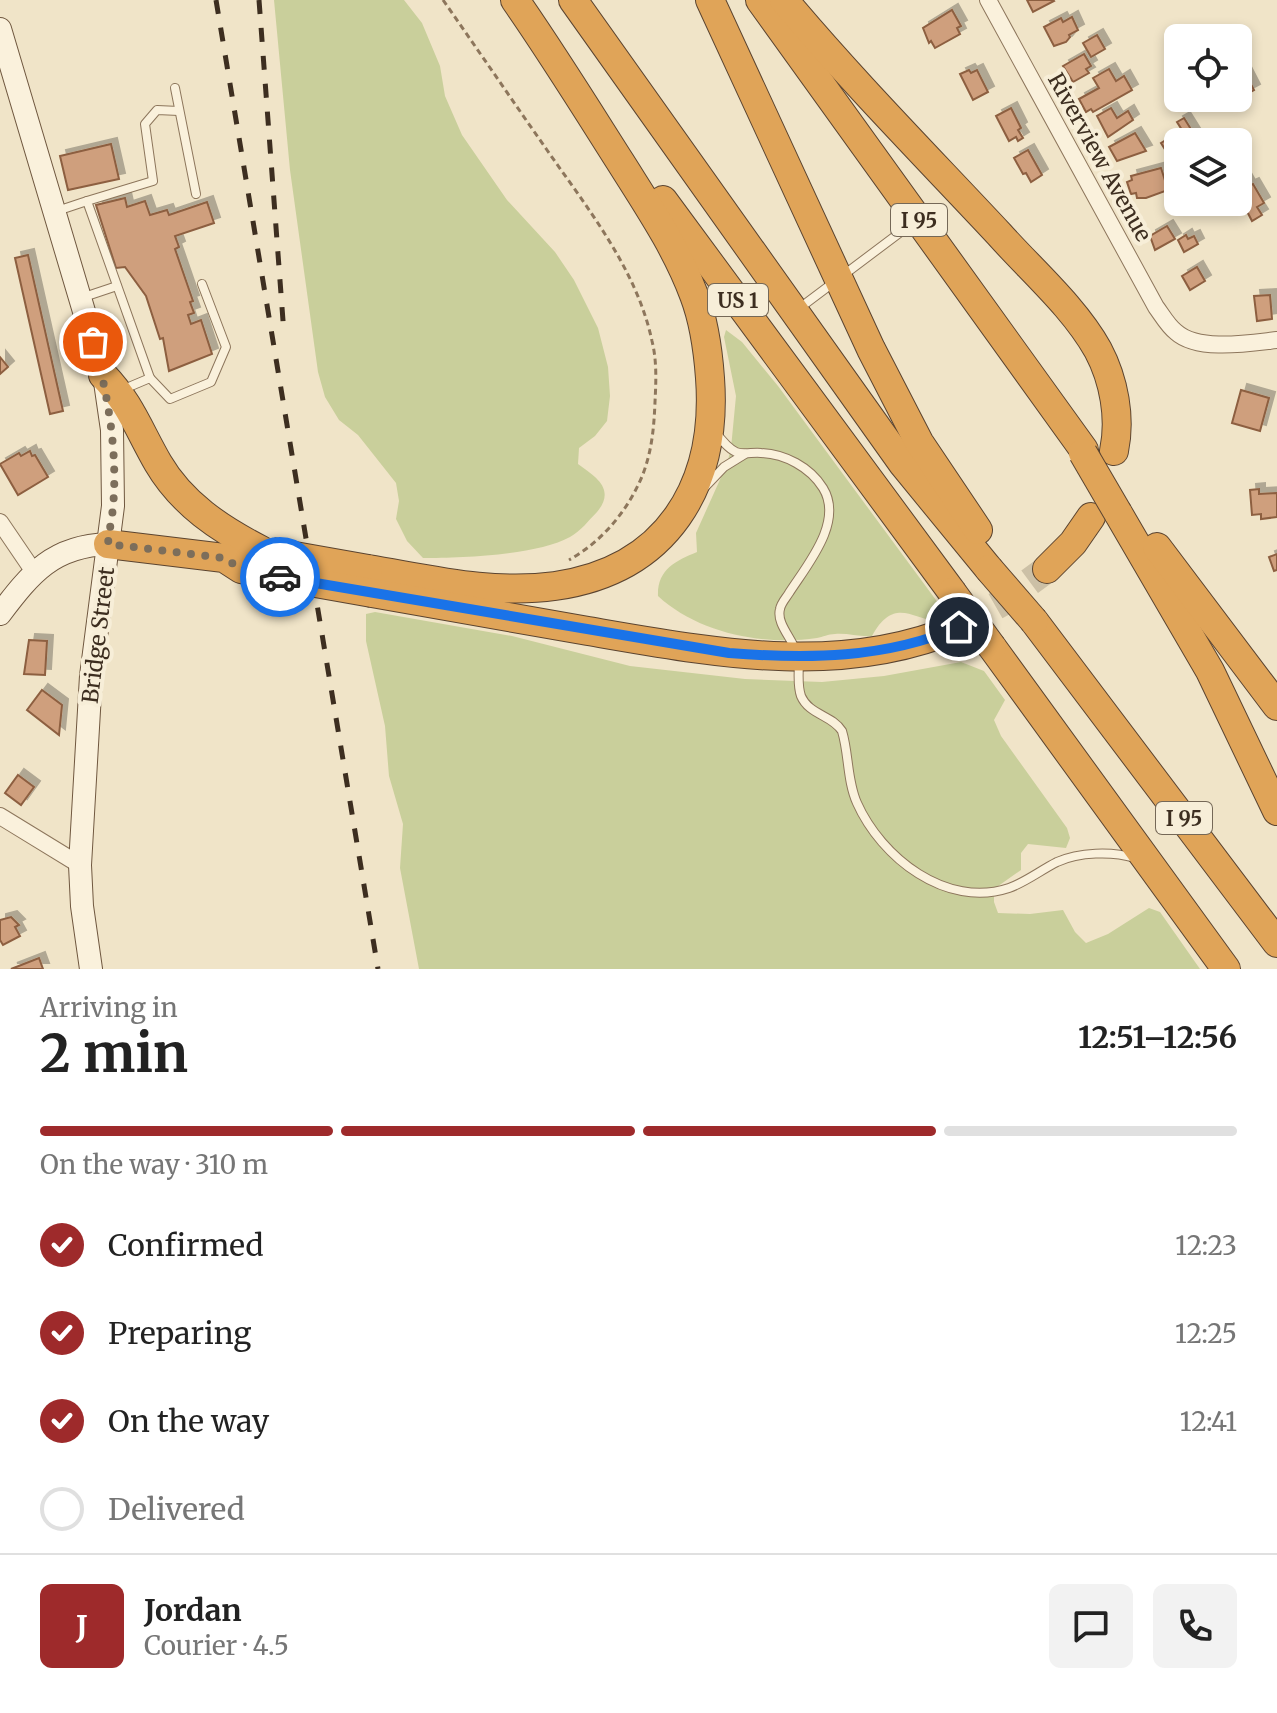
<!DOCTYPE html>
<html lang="en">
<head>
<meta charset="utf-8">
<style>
  :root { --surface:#fff; --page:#f2f2f2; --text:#222; --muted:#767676; --line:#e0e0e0; --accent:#9e2a2b }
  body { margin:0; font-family:Merriweather,serif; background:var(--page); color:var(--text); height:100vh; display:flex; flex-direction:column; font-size:30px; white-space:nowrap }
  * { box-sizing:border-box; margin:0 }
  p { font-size:26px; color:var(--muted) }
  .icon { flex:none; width:44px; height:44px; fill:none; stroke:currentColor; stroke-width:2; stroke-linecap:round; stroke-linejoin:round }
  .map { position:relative; height:969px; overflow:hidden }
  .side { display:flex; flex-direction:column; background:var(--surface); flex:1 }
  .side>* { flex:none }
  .buttons { position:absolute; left:1164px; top:24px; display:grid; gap:16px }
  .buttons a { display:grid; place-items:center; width:88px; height:88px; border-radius:12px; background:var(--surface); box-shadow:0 4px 12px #0003; font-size:40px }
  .pin { position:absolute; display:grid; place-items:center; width:68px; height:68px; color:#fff; margin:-34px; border:4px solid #fff; border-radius:50%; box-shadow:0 2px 8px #0007 }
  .courier { position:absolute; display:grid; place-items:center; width:80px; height:80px; margin:-40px; border:6px solid #1a73e8; border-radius:50%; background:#fff; color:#222; box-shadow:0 2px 10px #0007 }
  .head em { font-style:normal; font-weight:700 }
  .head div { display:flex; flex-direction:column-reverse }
  .head { display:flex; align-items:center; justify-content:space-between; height:136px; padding:0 40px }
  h1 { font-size:52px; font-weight:700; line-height:60px }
  .bar { display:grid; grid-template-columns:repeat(4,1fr); gap:12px 8px; align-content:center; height:96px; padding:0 40px }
  .bar i { height:10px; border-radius:6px; background:var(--line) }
  .bar .active { background:var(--accent) }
  .bar p { grid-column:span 4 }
  .line { display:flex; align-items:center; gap:20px; padding:0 40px; border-top:2px solid var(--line) }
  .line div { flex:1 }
  .round { display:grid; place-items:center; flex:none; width:84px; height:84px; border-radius:12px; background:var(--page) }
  ol { padding:0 40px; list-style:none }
  li { display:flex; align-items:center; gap:24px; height:88px }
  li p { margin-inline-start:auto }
  li .icon { padding:8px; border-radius:50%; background:var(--accent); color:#fff; stroke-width:4 }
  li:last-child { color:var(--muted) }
  li i { width:44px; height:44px; border:4px solid var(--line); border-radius:50% }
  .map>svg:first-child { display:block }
</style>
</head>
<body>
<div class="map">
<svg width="1277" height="969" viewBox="0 0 1277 969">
  <defs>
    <filter id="shadow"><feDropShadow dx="6" dy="-6" stdDeviation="0" flood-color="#0004"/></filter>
  </defs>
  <rect width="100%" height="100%" fill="#f0e4c8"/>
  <g fill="#c9cf9b">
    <path d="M274,0H404L422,23L440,66L445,96L462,135L507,200L555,252L574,280L598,328L608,367L610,396L607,421L595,436L579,448L578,464C596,477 616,489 597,512C588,521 581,531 570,537C538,555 461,558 423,558L407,541L396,519L399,501L396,483L358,435L339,420L325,397L318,372L290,170Z"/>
    <path d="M726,330L742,342L778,386L947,615C922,634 899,587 872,636C859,637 848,633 835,634C828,634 823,637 817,638C763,646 698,633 658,596C657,570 675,561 697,552L696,533L727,464L731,448L736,396L724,337Z"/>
    <path d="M375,612L512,636L630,666L745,679L822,682L884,676L961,662L984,671L1005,700L994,720L1001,736L1067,828L1070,838L1066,848L1028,844L1021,853V870L994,889V902L998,913L1030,914L1063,910L1075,932L1086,943L1108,934L1149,908L1160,912L1200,969H419L400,868L403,824L389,776L385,726L366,641V614Z"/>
  </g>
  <g fill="#cf9f7d" stroke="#8d5f41" stroke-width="2" filter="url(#shadow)">
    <path d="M1027,0H1053L1054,1L1033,12Z"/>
    <path d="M952,10L961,26L957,28L960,34L935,48L931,41L929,43L923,28Z"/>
    <path d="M1072,17L1078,30L1069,35L1070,37L1066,42L1054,46L1044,27L1061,18L1063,22Z"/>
    <path d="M1097,35L1105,49L1091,57L1083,43Z"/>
    <path d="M1084,54L1091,66L1086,69L1089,73L1073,82L1063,66Z"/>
    <path d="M1238,59L1254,90L1230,103L1227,98H1238Z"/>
    <path d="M1109,69L1116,81L1124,76L1132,90L1093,112L1091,109L1086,112L1079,99L1099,88L1093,78Z"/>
    <path d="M969,70L971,73L977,70L988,92L973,100L960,74Z"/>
    <path d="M1011,108L1021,128L1018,130L1023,138L1018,141L1016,137L1009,141L996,116Z"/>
    <path d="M1111,108L1117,118L1128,111L1133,120L1108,137L1097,116Z"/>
    <path d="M1184,118L1199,142H1178L1166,151L1161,143L1182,130L1177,122Z"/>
    <path d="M1135,133L1146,151L1117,161L1109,147Z"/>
    <path d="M111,144L119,179L68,190L60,156Z"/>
    <path d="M1028,150L1042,175L1031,182L1026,173L1023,174L1014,158Z"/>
    <path d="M1238,166L1249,186L1253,184L1264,203L1257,207L1262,215L1252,221L1238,194Z"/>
    <path d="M1161,168L1168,190L1146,198H1137L1136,193L1131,194L1127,182L1132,180L1131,176Z"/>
    <path d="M125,198L127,207L145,201L150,215L167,210L169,215L207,202L214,223L175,236L179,247L175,249L193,301L190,302L194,313L188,315L191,324L201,320L212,354L169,371L163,338L160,339L146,296L125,267L116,268L96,205Z"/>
    <path d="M1167,226L1175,239L1155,250L1150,236Z"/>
    <path d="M1186,235L1188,239L1194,236L1198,244L1184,252L1178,240Z"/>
    <path d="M28,255L63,411L50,414L15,258Z"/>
    <path d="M1197,267L1205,281L1190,290L1182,276Z"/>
    <path d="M1270,295L1272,319L1257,321L1254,296Z"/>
    <path d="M0,357L8,367L0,374Z"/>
    <path d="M1241,390L1269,398L1260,431L1232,423Z"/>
    <path d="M30,451L32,456L35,455L48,477L18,495L0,464L19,453L21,456Z"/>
    <path d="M1259,489V494L1277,493V517L1261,519V514L1252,515L1250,490Z"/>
    <path d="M1277,554V570L1274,571L1269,557Z"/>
    <path d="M29,640L47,641L45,675L24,674Z"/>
    <path d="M42,690L62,705L59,735L27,710Z"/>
    <path d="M18,775L34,787L21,805L5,793Z"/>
    <path d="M11,917L19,925L15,927L20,936L3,945L0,940V920Z"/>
    <path d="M39,958L43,969H11Z"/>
  </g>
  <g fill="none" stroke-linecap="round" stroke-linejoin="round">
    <path stroke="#ccc0a6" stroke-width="28" stroke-dasharray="28 14" stroke-linecap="butt" d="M959,627L1001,603L1047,569"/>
    <defs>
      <g id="lane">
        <path d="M175,88L196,194"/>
        <path d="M57,211L87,201"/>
        <path d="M84,297L117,286"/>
        <path d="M797,310L914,222"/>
        <path d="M150,378L87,201L153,181L145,124L157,110L179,111"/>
        <path d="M124,389L150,378L170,399L211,382L226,347L202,284"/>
        <path d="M714,430C720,438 727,448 736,452C743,455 753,452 761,453C785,454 810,467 823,488C844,522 807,565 789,593C786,598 781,603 780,609C776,624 793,639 797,654C801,667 796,682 801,696C809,715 832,715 842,731C849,754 847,781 857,803C881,857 946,909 1009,888C1026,882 1041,870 1057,862C1079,852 1112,851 1135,858"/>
        <path d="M704,488L724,467L745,454"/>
      </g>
      <g id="street">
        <path d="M988,0L1156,307C1162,315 1168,326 1176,332C1198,352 1250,343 1277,340"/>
        <path d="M0,522L34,572"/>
        <path d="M0,816L80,865"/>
      </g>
      <g id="secondary">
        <path d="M0,29L105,382L112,430L113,506L91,676L80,865L82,906L91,969"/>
        <path d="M0,614C31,573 53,546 108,544"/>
      </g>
      <g id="highway">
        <path d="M573,0L903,464L989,569"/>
        <path d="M710,0L871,349L919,442L978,530"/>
        <path d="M760,0L1084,450"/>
        <path d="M784,0C852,81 927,157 999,234C1032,271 1074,307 1098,350C1114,380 1121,418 1114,451"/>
        <path d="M663,200L952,592"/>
        <path d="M103,375C130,403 139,430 158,463C182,504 220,529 261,550"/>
        <path d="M1118,513L1210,671L1277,811"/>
        <path d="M108,544L224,558L241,569L276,576"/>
        <path d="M1157,547L1277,706"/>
        <path d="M368,569C429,579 492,595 555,586C667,570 718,486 710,378C708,350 704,321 694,295C676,247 648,206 621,163C586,108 552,53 515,0"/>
        <path d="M1047,569L1073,543L1091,517"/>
        <path d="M372,593C444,605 516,618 588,631C711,652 840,678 959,627"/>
        <path d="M1034,621L1277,943"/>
        <path d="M992,647L1226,969"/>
      </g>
    </defs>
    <use href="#lane" stroke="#8d765c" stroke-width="10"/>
    <use href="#street" stroke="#8d765c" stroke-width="18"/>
    <use href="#secondary" stroke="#6f573f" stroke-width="24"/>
    <use href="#highway" stroke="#5b4430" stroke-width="30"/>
    <path stroke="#8d765c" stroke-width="3" stroke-dasharray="6 4" stroke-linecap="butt" d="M443,0C478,50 512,100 547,150C588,209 637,270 652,341C657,361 656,382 655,402C654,427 652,450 643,474C629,509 603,541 569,560"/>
    <use href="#lane" stroke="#faf1dc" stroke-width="8"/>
    <use href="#street" stroke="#faf1dc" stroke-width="16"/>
    <use href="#secondary" stroke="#faf1dc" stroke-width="22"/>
    <use href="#highway" stroke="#e0a458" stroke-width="28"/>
    <g stroke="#3d2e20" stroke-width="5" stroke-dasharray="14 14" stroke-linecap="butt">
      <path d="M216,0L378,969"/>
      <path d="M259,0L284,334"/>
    </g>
    <defs>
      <g id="highway-bridge">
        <path d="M1083,453L1118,513"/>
        <path d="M272,552L368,569"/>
        <path d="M989,569L1034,621"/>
        <path d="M276,576L372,593"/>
        <path d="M952,592L992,647"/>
      </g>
    </defs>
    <use href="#highway-bridge" stroke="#5b4430" stroke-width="30" stroke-linecap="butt"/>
    <use href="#highway-bridge" stroke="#e0a458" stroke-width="28"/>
  </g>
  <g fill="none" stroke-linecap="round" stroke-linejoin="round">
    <path stroke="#7c6e5b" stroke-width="8" stroke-dasharray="0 14.4" d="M93,342C108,393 118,453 113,507C112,519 109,531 108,544L224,558L241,569L280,577"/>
    <path stroke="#1a73e8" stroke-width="10" d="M280,577L729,653C807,659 885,659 959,627"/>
  </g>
  <g text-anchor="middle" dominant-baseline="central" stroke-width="8" stroke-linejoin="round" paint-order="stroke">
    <g fill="#f7eed8" stroke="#756857" stroke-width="2">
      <rect x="891" y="204" width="56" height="32" rx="6"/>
      <rect x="708" y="284" width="60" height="32" rx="6"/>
      <rect x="1156" y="802" width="56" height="32" rx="6"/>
    </g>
    <g font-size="20" font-weight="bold" fill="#3d2e20">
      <text x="919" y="220">I 95</text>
      <text x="738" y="300">US 1</text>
      <text x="1184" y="818">I 95</text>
    </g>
    <g font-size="22" fill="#3d2e20" stroke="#f7eed8">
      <text transform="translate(1100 157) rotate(61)">Riverview Avenue</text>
      <text transform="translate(98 635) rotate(-83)">Bridge Street</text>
    </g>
  </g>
</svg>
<div class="buttons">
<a><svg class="icon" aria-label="locate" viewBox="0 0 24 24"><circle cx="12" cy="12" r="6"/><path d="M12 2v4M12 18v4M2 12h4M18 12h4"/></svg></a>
<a><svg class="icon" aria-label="layers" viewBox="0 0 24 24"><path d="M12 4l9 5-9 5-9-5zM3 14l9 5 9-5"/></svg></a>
</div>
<div class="pin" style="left:93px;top:342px;background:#ea580c"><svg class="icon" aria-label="bag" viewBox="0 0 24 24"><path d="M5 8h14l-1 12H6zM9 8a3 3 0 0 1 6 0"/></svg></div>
<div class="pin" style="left:959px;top:627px;background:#1f2937"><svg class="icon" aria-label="home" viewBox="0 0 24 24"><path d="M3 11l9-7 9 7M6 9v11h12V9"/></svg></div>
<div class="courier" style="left:280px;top:577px"><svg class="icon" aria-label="car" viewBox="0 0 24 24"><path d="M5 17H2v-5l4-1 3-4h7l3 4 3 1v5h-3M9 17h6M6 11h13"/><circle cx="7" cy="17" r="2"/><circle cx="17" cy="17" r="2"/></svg></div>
</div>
<section class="side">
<div class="head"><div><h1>2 min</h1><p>Arriving in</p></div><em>12:51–12:56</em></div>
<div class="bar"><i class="active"></i><i class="active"></i><i class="active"></i><i></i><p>On the way · 310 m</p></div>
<ol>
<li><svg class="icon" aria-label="check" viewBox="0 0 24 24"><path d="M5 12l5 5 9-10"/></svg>Confirmed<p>12:23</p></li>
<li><svg class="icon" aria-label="check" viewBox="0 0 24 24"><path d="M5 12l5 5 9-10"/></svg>Preparing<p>12:25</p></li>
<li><svg class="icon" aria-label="check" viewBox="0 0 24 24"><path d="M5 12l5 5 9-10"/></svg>On the way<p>12:41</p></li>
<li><i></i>Delivered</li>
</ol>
<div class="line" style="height:144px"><b class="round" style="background:var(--accent);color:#fff">J</b><div><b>Jordan</b><p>Courier · 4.5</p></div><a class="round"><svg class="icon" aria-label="chat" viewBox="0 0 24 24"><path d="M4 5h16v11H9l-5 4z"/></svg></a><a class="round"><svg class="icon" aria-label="phone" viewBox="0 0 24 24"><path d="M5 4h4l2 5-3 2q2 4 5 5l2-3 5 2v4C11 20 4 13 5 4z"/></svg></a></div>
</section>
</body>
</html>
